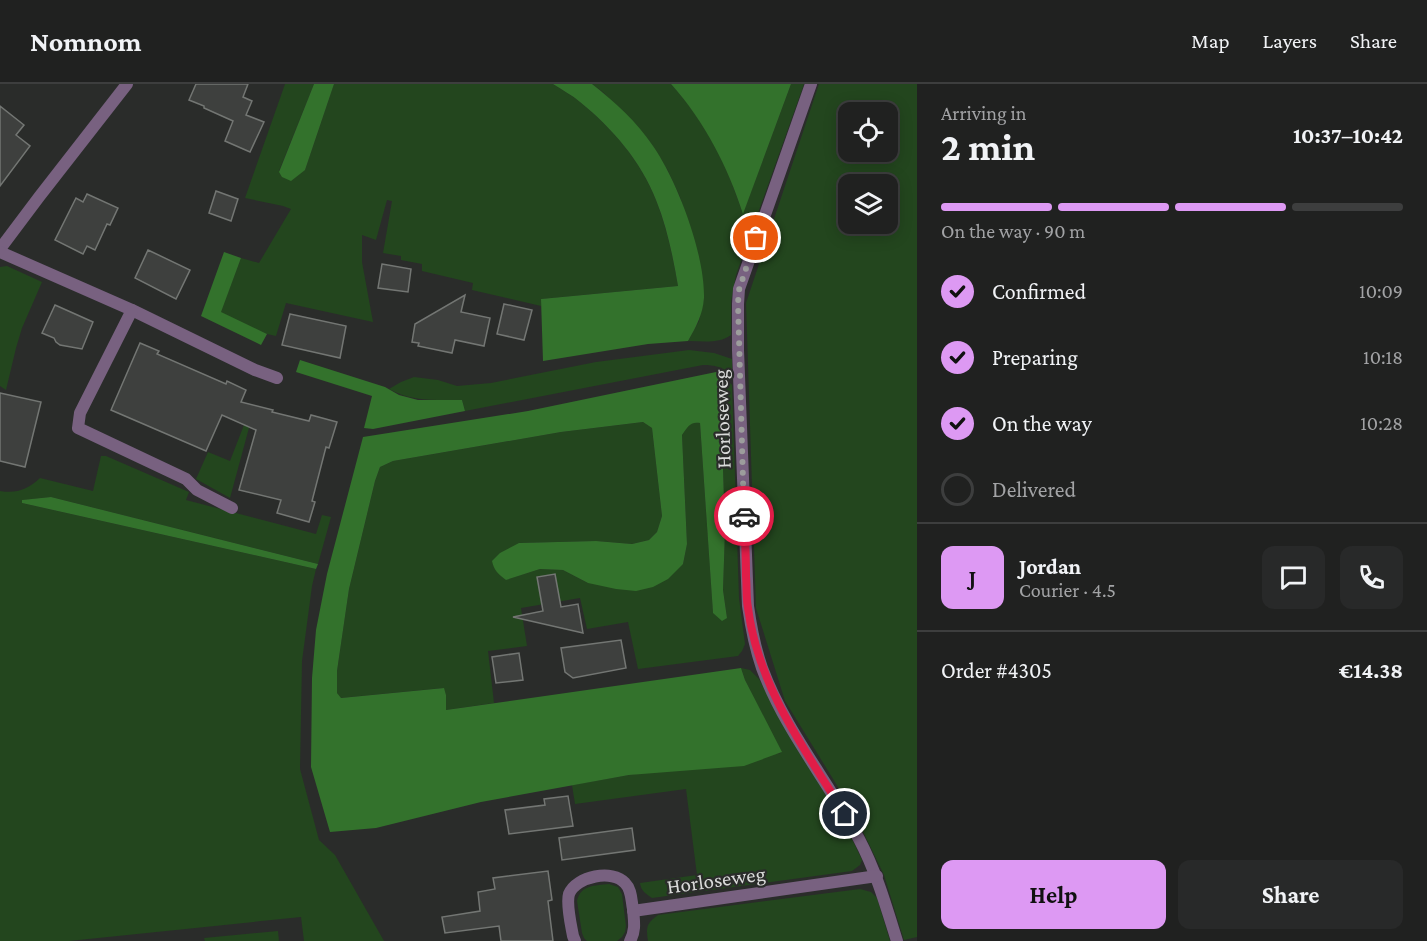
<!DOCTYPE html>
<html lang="en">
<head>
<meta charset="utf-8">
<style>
  :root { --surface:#202120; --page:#282929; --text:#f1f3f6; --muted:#a2a3a5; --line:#3d3e3e; --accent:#dd99f3 }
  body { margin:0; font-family:"Crimson Pro",serif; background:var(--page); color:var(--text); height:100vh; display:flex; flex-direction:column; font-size:22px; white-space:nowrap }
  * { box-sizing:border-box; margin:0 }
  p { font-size:20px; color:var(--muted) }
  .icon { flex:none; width:33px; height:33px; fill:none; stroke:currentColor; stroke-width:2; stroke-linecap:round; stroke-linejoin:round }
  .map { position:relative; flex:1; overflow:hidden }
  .drawer { display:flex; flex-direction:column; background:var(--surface); width:510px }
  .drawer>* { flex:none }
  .controls { position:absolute; left:838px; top:18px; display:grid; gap:12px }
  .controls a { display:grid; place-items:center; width:60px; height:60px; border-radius:12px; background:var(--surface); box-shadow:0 3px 15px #0003,0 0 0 2px var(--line); font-size:30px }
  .pin { position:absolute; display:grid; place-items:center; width:51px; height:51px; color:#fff; margin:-26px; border:3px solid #fff; border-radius:50%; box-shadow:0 2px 6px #0007 }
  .courier { position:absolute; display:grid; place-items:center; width:60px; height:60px; margin:-30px; border:4px solid #e11d48; border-radius:50%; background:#fff; color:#222; box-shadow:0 2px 8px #0007 }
  .headline em { font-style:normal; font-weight:700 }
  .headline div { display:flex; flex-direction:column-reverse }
  .headline { display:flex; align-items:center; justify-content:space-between; height:102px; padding:0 24px }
  h1 { font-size:39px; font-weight:700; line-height:45px }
  .bar { display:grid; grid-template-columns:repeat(4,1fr); gap:9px 6px; align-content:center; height:72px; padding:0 24px }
  .bar i { height:8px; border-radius:4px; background:var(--line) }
  .bar .selected { background:var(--accent) }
  .bar p { grid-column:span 4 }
  .line { display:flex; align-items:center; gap:15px; padding:0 24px; border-top:2px solid var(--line) }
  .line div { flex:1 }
  .round { display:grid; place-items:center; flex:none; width:63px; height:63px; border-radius:12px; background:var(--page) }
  ol { padding:0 24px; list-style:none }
  li { display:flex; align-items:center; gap:18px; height:66px }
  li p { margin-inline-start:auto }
  li .icon { padding:6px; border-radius:50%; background:var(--accent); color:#111; stroke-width:4 }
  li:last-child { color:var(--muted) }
  li i { width:33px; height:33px; border:3px solid var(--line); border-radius:50% }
  .primary-button { display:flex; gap:12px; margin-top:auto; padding:12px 24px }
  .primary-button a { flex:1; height:69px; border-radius:12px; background:var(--accent); color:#111; font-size:24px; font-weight:700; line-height:69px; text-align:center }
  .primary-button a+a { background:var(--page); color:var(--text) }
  header { display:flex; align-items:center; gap:36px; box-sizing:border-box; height:84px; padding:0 30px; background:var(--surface); border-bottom:2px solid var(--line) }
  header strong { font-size:28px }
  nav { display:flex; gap:33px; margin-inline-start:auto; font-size:21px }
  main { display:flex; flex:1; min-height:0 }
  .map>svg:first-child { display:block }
</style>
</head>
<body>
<header>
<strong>Nomnom</strong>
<nav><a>Map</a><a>Layers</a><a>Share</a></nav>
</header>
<main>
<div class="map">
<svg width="917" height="857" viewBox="0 0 917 857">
  <rect width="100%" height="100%" fill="#2a2c2a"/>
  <g fill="#23461e" fill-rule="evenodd">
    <path d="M285,0H314L279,87L305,86L334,0H553C562,6 572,11 580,18C612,44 641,77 656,116C667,144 673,173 678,202L541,215V222L472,206L473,199L422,187V180L401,176V172L383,169L392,117L387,116L376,156L362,151V178L373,238L286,219L276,252L267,250L220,229L241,174L259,179L291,125L283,122L245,114Z"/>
    <path d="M592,0H671C695,26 715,58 728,90C734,103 738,117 743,129L791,0H804L736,191L731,217V251C719,260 703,257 688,257L699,237L704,215L702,192L696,165L680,113L667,85L604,9Z"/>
    <path d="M819,0H917V853L904,856L884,791L854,729L785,617L756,524L746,219ZM849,28H888V68H849ZM849,100H888V140H849Z"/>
    <path d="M7,182L42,198L22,244L16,264L6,306L0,302V183Z"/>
    <path d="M689,266L714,269L732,275V290C722,283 715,281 703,281L465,327L462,316C436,316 412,318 389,305L401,298L414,293L438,296L457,302L491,299L596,278Z"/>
    <path d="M720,290L724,292L732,301L739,514L745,560L742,567L738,572L638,585L628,538L587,545L580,514L521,524L527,562L488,567L494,619L446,626V611L443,604L340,614L337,609V587L349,505L375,397L380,383L393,377L561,348L643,338L652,344L662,432L657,448L649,456L632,460L596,457L519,459L505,496L540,485L563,486L588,499L683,480L687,460L682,351C687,343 690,337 700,339L713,528L727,534L723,506L725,447Z"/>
    <path d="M249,328L253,329L230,414L196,395L208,368L230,377Z"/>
    <path d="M101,372H106L189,408L186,416L316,450L322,431L331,433L318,480L51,413L23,416L22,419L316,485L312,502L302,577L300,685L319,756L335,771L384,857H304L301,833L69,857H0V407C17,410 28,405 40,394L93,407Z"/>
    <path d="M741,584L750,586L759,595L773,621L853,757L862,776L860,781L852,787L652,814C646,810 641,807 640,799L697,791L686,705L575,720L572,701L629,691L781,669L745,596Z"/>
    <path d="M609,800L618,803L622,810L626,842L625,848L622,853L617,857H587L584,854L582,849L577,817C581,800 595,802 609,800Z"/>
    <path d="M860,805L871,808L877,814L890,857H648C646,843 646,840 658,831Z"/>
    <path d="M278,847L279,857H205L204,854Z"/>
  </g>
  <g fill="#33722c">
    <path d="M314,0H334L305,86L291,97L282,93L279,88Z"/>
    <path d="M553,0H592C615,18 637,38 653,62C678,98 705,171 704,214C703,230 696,243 688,257L648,260L543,277L541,215L678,202C673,173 667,143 656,116C641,77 612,44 580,18C572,11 562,6 553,0Z"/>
    <path d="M671,0H791L743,130C728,83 705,38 671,0Z"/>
    <path d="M224,168L241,174L221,228L267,250L261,261L201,232Z"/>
    <path d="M300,276L385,303L399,311L418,316H462L465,327L373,345L364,344L372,312L296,288Z"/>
    <path d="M716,288L720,290L725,447L723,506L727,534L722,537L713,529L700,339C690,337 687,344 682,351L687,460L683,480L668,495L653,503L636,507L616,505L588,499L563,486L540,485L506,496C498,490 494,486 492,477L500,469L519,459L596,457L632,460L649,456L657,448L662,432L652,344L643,338L561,348L393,377L380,383L375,397L349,505L337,587V609L341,614L444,604L446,611V626L741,584L745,596L782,668L744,682L629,691L481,718L376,744L330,748L311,683L312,594L316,546L327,490L363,353L528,327Z"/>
    <path d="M51,413L318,480L316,485L22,419V416Z"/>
  </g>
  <g fill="#3e403e" stroke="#737673" stroke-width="1.5">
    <path d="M196,0H248L243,13L252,17L246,31L264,38L250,68L225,57L233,37L204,24V22L189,16Z"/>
    <path d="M0,22L24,41L16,51L30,62L0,102Z"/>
    <path d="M216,107L238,115L231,137L209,129Z"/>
    <path d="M87,110L118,124L110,141L107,140L95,166L87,162L83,170L55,156L76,114L83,118Z"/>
    <path d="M148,166L190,186L176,215L135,194Z"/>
    <path d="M382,180L411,185L408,208L378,204Z"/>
    <path d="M465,211L461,228L490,234L484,262L455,256L452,269L418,262L419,259L412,258L415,240Z"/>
    <path d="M504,220L532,226L524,256L497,250Z"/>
    <path d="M55,221L93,238L82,265L60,261L56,258L54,254L42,249Z"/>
    <path d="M290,230L346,242L340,274L282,261Z"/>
    <path d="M140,259L159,267L157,270L226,300L227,297L246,306L241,318L273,326L272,328L309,337L311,331L337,338L329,364L326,363L312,417L315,418L309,438L277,429L281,416L239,406L256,346L222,331L206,367L111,326Z"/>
    <path d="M0,309L41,318L25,383L0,377Z"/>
    <path d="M555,490L561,523L578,520L583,549L513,533L543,527L537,493Z"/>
    <path d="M621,556L626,584L573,594L565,588L561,564Z"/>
    <path d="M519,569L523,596L496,599L492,573Z"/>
    <path d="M568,712L573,742L509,750L505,726L545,721L544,715Z"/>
    <path d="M632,744L635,766L562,776L559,754Z"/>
    <path d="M548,787L552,816L548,817L553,857H501L499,842L445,849L442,833L480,827L478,808L495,805L493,794Z"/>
  </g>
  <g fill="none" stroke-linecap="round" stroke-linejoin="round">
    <g stroke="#786180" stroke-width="12">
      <path d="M811,0L739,205L738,220V266L748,522C751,543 755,564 762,584C785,646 828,697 859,755C876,787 886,822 897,857"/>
      <path d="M0,165L39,113L127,0"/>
      <path d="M0,168L132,226L255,286L277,294"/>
      <path d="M132,226L80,329L78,344L186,395L197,406L232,424"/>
      <path d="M633,827L877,792"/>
      <path d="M575,857L573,852C571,841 566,820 569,810C576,792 613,785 625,799C632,806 631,816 633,825C634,837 636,846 630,857"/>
    </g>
  </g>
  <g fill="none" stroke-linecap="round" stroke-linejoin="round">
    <path stroke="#9c9d9c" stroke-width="6" stroke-dasharray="0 10.8" d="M744,432L738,219L739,206L756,154"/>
    <path stroke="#e11d48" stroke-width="8" d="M744,432C745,452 746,472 746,492C747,503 746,514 748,524C758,602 804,665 845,730"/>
  </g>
  <g text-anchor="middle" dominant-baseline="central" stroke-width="4.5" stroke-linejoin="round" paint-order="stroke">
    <g font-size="21" fill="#d9dad9" stroke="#2a2c2a">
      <text transform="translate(722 335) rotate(-92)">Horloseweg</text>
      <text transform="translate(716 796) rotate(-8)">Horloseweg</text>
    </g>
  </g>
</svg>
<div class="controls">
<a><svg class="icon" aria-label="locate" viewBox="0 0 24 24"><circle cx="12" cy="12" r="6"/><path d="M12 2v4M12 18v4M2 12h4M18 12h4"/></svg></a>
<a><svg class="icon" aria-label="layers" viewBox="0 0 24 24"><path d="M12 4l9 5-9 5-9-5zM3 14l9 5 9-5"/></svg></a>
</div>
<div class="pin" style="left:756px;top:154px;background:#ea580c"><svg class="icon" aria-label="bag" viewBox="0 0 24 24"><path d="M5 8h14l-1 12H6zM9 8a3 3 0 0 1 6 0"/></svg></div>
<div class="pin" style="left:845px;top:730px;background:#1f2937"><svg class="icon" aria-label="home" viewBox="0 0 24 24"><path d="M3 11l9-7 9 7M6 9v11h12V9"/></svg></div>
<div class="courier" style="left:744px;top:432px"><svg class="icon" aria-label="car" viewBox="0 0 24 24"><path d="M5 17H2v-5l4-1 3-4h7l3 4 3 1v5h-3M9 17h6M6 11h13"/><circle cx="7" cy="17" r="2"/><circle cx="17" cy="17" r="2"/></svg></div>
</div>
<section class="drawer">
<div class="headline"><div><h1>2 min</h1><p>Arriving in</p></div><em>10:37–10:42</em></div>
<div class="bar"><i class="selected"></i><i class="selected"></i><i class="selected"></i><i></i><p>On the way · 90 m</p></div>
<ol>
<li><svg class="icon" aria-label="check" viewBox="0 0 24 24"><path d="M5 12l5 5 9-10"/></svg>Confirmed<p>10:09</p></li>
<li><svg class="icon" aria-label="check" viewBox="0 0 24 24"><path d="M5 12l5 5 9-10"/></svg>Preparing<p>10:18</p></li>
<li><svg class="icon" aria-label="check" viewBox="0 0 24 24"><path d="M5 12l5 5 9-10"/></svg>On the way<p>10:28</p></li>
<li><i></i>Delivered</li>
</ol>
<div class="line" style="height:108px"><b class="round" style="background:var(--accent);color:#111">J</b><div><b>Jordan</b><p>Courier · 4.5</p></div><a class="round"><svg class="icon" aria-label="chat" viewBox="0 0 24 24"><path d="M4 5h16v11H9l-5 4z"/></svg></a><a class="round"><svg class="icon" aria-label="phone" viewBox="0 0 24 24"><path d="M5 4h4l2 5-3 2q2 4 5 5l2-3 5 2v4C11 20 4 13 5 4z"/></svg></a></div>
<div class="line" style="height:78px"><div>Order #4305</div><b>€14.38</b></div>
<div class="primary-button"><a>Help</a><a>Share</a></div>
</section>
</main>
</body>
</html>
